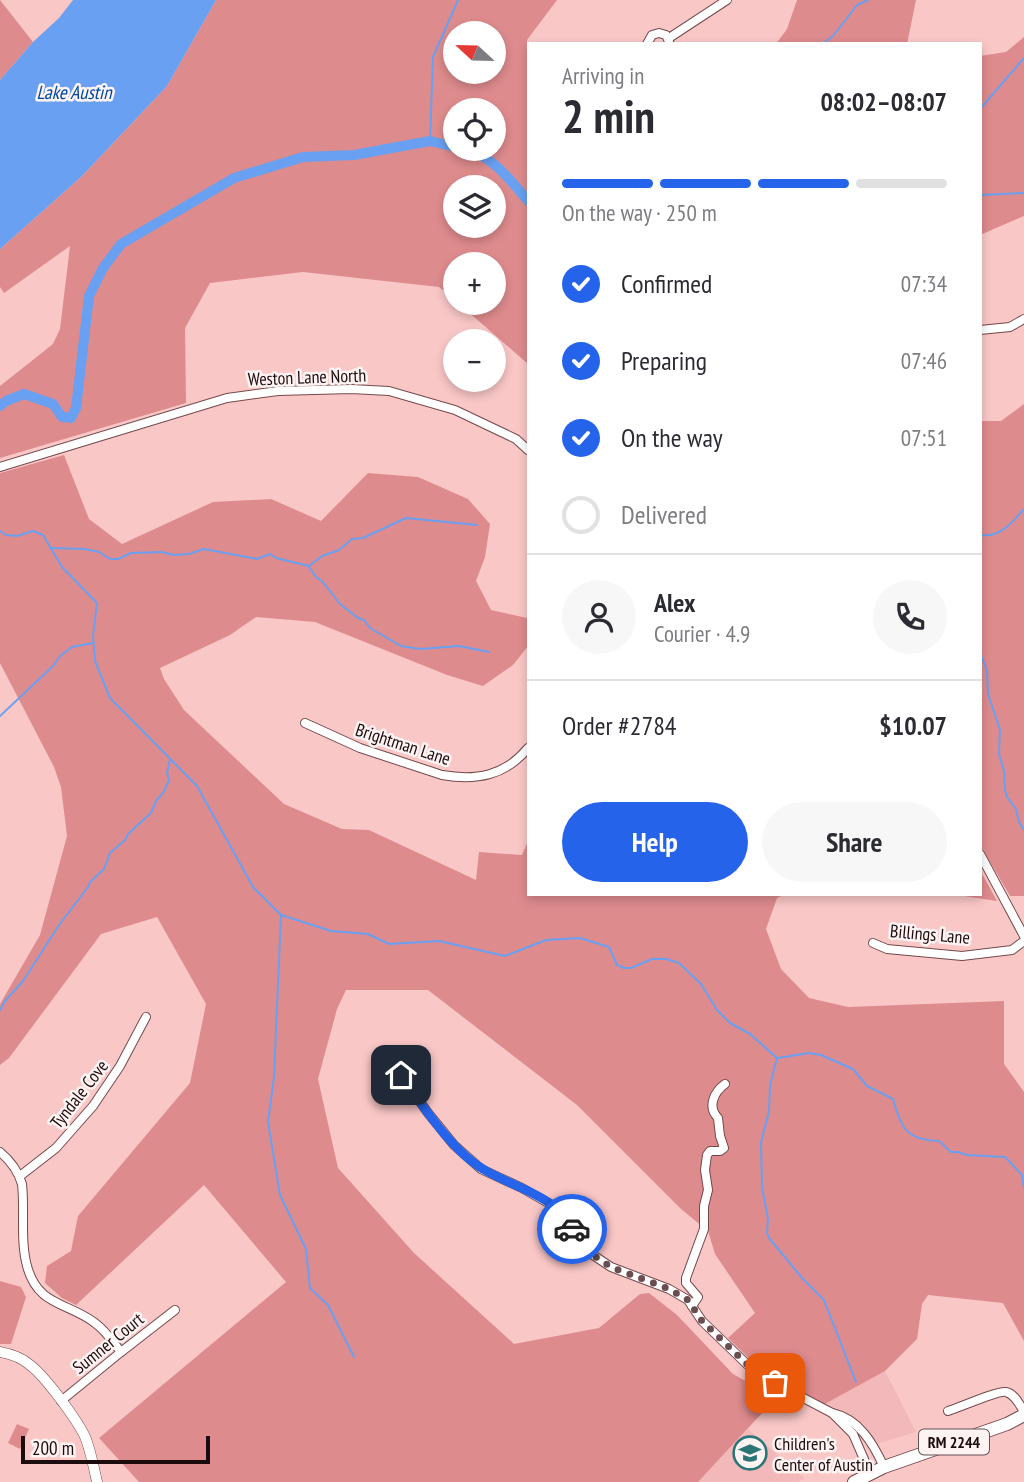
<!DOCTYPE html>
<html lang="en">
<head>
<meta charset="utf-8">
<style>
  :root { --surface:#fff; --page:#f7f7f7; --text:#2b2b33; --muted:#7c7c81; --line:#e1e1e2; --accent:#2563eb }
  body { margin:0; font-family:"PT Sans Narrow",sans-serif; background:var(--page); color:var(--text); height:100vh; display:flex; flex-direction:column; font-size:26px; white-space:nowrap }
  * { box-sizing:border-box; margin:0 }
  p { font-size:23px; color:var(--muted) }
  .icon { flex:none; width:38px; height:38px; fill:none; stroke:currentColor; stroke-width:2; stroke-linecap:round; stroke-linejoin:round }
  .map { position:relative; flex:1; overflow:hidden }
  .drawer { position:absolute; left:527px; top:42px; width:455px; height:854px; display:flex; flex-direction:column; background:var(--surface); border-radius:0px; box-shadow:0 4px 10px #0003 }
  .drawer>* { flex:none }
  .needle { width:46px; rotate:292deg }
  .buttons { position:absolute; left:443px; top:21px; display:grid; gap:14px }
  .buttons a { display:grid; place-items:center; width:63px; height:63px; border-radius:50%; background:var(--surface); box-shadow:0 4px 10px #0003; font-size:35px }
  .scale { position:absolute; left:21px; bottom:18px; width:189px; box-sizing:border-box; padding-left:7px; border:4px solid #1d0c0d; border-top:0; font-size:19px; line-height:24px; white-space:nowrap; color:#1d0c0d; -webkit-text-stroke:5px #fef3f3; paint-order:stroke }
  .pin { position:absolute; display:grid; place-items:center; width:60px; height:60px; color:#fff; margin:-30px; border-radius:14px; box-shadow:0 4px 10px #0006 }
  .courier { position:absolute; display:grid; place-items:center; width:70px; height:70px; margin:-35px; border:5px solid #2563eb; border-radius:50%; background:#fff; color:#222; box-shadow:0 2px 9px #0007 }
  .summary em { font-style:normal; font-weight:600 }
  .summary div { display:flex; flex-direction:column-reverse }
  .summary { display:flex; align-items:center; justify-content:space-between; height:119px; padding:0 35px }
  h1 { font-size:46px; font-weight:600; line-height:52px }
  .bar { display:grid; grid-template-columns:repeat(4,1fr); gap:10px 7px; align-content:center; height:84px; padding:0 35px }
  .bar i { height:9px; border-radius:5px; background:var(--line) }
  .bar .active { background:var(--accent) }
  .bar p { grid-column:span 4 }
  .line { display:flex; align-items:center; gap:18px; padding:0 35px; border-top:2px solid var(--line) }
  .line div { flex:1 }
  .round { display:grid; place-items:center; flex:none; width:74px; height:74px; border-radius:37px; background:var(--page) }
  ol { padding:0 35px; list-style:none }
  li { display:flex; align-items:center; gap:21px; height:77px }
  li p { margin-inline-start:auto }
  li .icon { padding:7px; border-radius:50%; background:var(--accent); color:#fff; stroke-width:4 }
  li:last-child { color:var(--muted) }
  li i { width:38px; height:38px; border:4px solid var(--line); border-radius:50% }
  .action { display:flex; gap:14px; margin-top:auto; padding:14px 35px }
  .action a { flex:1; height:80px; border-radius:42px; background:var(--accent); color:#fff; font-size:28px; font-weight:600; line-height:80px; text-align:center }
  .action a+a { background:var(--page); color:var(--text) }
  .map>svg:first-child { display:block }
</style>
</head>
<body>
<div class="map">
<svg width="1024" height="1482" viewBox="0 0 1024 1482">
  <rect width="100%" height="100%" fill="#fac7c7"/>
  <g fill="#f3b8b9">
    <path d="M885,1371L916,1432L876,1444L857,1423L825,1404Z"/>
    <path d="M748,1429L804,1478L799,1482H698Z"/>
  </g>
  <g fill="#de8b8d" fill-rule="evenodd">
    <path d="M0,0L33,42L0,80Z"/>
    <path d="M216,0H557L527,40L528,364L458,303H494V264H455V300L439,287L303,272L210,283L185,328L186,403L0,458V386L53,344L60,329L70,246L4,293L0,287V249L82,176L167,86ZM455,33H494V72H455ZM455,110H494V149H455ZM455,187H494V226H455Z"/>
    <path d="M797,0H916L907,44H776L787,29Z"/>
    <path d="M1024,37V216L980,235V56L1006,52Z"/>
    <path d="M1024,404V896H1010L980,845V421H1001Z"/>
    <path d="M64,455L89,519L122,544L213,502L271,499L321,521L368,473L418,477L468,499L490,524L485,557L476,581L491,610L527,618L528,646L513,665L483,686L447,675L315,622L256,617L230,635L160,668L164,679L184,710L284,804L342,829L369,830L476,880L479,852L522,855L528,841V894H785L777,898L766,929L781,969L809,998L848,1007L1004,1001V1064L1024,1092V1341L1003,1303L928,1295L922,1304L917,1339L885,1371L825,1404L758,1367L728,1338L755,1313L715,1254L708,1231L681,1209L577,1105L428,990H346L337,1009L318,1079L338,1168L414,1253L514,1344L599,1328L640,1294L649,1293L677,1315L733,1374L776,1398L698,1482H139L99,1438L286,1282L204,1185L76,1305L62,1298L45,1283L47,1266L71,1251L78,1216L190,1083L206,1004L157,917L101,934L9,1058L0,1065V1004L40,935L67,836L61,787L54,767L0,663V473Z"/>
    <path d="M980,870L997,901L951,894H980Z"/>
    <path d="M0,1281L21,1287L26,1297L11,1344H0Z"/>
    <path d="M17,1424L29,1429L20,1449L8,1443Z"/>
  </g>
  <path fill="#69a0f1" d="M73,0H216L167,86L82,176L0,249V80L33,42L59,18Z"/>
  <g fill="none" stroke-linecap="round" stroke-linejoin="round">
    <g stroke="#69a0f1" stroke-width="2">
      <path d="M822,44L833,36L857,5L868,0"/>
      <path d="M980,109L1024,58"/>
      <path d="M430,141L433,57L458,0"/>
      <path d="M980,195L1024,193"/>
      <path d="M0,531L6,535L17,536L33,531L43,535L62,567L97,603L93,636L95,661L110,698L197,786L253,887L281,915L274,1077L268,1122L280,1195L306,1249L310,1288L328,1305L354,1357"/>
      <path d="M980,535C1000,538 1012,523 1024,509"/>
      <path d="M51,548L85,549L99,552L110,559H118L131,553L162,552L174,555L189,554L204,549L257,559L270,554L276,558L309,566L322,556L339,550L352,539L363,538L406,518L477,525"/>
      <path d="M309,567L317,578L322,581L340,604L358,618L364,620L370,628L401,646L420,649L459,646L489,652"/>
      <path d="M980,653L987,671L988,694L1000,730L999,754L1004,771L1005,790L1007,797L1016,809L1019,822L1024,830"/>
      <path d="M0,716L53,666L60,656L72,647L93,643"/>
      <path d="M281,915L331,931L368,934L389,944L439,941L505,956L546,940L580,938L609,947L617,965L624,968H631L652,959H666L679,963L701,984L717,1010L730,1023L750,1034L777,1058L770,1085L769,1112L761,1142L762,1187L768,1219L767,1233L769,1238L803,1279L824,1300L856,1382"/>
      <path d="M0,1010L5,1001L23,981L59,925L88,887L90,882L104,869L110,853L125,840L128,834L151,813L156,801L163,793L169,780L167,773L170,760"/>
      <path d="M778,1058L809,1053L821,1055L853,1069L867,1086L893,1099C901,1129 907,1140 939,1141L951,1152H958L967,1155L1005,1157L1022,1175L1024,1188"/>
    </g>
    <g stroke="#69a0f1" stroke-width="10">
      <path d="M465,149C492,155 511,181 528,201"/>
      <path d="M0,406L6,401L24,394L53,404L62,417L71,418L76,408L89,296L103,268L121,244L234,178L303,157L354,155L430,141L455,147"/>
    </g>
    <defs>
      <g id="minor">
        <path d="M669,38L727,0"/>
        <path d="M647,44L652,35L659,33L666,35L670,44"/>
        <path d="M980,330L1010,327L1024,319"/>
        <path d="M0,467L227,398L278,391L351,389L389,391L455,410L516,439L528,450"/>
        <path d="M305,723L360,748L442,775C476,781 505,776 528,748"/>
        <path d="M980,854L1024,936"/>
        <path d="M873,943L887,949L962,956L1012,950L1024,941"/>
        <path d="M401,1075L428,1113L454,1145L481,1169L522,1188L550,1204L561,1213L587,1251L611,1267L669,1289L688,1300L702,1321L756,1373L832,1413C859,1419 873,1443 884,1467"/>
        <path d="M0,1152C11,1161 18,1171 22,1184C25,1211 20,1240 27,1266C38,1307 68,1302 95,1323C106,1331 113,1342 121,1352"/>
        <path d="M20,1176L56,1148L93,1106L120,1066L146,1017"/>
        <path d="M692,1306L698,1297L686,1283V1278L704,1229V1206L708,1190L705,1170L707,1155L710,1151H720L724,1148L720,1136L718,1118C707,1107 714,1092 725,1084"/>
        <path d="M61,1401L121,1352L175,1310"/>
        <path d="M948,1411C958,1408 999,1390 1006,1392C1015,1394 1020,1405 1024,1412"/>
        <path d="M832,1413L853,1434L870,1473"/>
      </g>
      <path id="tertiary" d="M0,1352C11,1354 22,1358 30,1365C45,1376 79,1422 86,1439C91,1453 94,1468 97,1482"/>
      <path id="primary" d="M854,1482L884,1467L1007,1424L1024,1415"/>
    </defs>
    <use href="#minor" stroke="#74494b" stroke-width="10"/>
    <use href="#tertiary" stroke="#74494b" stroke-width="11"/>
    <use href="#primary" stroke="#74494b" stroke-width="14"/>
    <use href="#minor" stroke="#fff" stroke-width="8"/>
    <use href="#tertiary" stroke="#fff" stroke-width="10"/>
    <use href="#primary" stroke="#fff" stroke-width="12"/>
  </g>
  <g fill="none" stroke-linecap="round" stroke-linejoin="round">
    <path stroke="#6a4d4e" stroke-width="7" stroke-dasharray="0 12.6" d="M572,1229L587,1251L611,1267L669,1289L688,1300L702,1321L756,1373L775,1383"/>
    <path stroke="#2563eb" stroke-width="9" d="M401,1075C422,1105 452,1151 483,1169C504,1182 530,1189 551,1204C560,1210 566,1220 572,1229"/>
  </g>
  <defs>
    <symbol id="school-ring" viewBox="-11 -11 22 22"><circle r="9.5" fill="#fef3f3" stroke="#2b7577" stroke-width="1.5"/><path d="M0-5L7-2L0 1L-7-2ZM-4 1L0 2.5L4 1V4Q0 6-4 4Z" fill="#2b7577"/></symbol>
  </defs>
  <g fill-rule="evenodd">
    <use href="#school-ring" x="731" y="1434" width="38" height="38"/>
  </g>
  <g text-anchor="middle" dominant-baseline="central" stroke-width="5" stroke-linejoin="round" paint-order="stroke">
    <rect fill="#fef3f3" stroke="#605152" stroke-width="2" x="919" y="1429.5" width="70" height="25" rx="5"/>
    <g font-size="16" font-weight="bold" fill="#1d0c0d">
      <text x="954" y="1442">RM 2244</text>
    </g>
    <g font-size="18" fill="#1d0c0d" stroke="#fef3f3">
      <text transform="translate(307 377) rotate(-2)">Weston Lane North</text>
      <text transform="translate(403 744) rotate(18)">Brightman Lane</text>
      <text transform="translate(930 934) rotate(5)">Billings Lane</text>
      <text transform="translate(79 1094) rotate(-52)">Tyndale Cove</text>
      <text transform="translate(108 1343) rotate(-39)">Sumner Court</text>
    </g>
    <g font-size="18" fill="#1d0c0d" stroke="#fef3f3" text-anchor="start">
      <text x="774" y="1443">Children's<tspan x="774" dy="21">Center of Austin</tspan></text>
    </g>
    <g font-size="19" font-style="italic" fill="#0049a1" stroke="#fef3f3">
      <text x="74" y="92">Lake Austin</text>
    </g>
  </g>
</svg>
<div class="buttons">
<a><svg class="needle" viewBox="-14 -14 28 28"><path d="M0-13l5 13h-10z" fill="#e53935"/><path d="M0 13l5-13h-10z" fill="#7c7c81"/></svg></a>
<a><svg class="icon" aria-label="locate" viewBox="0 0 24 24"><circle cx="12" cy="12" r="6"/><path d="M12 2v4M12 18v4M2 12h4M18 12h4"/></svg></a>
<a><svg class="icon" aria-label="layers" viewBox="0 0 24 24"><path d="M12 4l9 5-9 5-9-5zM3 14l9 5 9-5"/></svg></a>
<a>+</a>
<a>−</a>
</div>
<div class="scale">200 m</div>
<div class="pin" style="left:775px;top:1383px;background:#ea580c"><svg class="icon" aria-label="bag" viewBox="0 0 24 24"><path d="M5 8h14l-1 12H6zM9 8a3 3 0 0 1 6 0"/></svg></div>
<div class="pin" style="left:401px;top:1075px;background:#1f2937"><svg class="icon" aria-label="home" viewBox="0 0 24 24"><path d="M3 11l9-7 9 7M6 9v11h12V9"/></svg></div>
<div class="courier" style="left:572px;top:1229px"><svg class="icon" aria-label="car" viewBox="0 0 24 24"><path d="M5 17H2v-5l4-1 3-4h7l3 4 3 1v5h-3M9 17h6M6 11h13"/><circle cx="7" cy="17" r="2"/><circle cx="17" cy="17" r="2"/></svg></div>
<section class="drawer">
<div class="summary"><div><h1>2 min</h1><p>Arriving in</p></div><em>08:02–08:07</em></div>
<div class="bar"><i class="active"></i><i class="active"></i><i class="active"></i><i></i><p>On the way · 250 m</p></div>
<ol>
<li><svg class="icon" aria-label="check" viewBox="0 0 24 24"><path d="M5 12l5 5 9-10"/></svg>Confirmed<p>07:34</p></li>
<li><svg class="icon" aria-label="check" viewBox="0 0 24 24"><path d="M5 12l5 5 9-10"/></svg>Preparing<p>07:46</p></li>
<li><svg class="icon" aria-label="check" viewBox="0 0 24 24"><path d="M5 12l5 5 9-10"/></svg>On the way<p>07:51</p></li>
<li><i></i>Delivered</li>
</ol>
<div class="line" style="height:126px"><a class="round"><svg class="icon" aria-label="person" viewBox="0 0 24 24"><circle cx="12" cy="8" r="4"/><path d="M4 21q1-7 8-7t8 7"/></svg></a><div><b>Alex</b><p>Courier · 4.9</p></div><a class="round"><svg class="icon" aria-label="phone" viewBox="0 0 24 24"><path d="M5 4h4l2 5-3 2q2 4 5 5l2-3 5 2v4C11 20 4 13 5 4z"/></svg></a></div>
<div class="line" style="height:91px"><div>Order #2784</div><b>$10.07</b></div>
<div class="action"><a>Help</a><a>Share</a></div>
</section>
</div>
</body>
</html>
